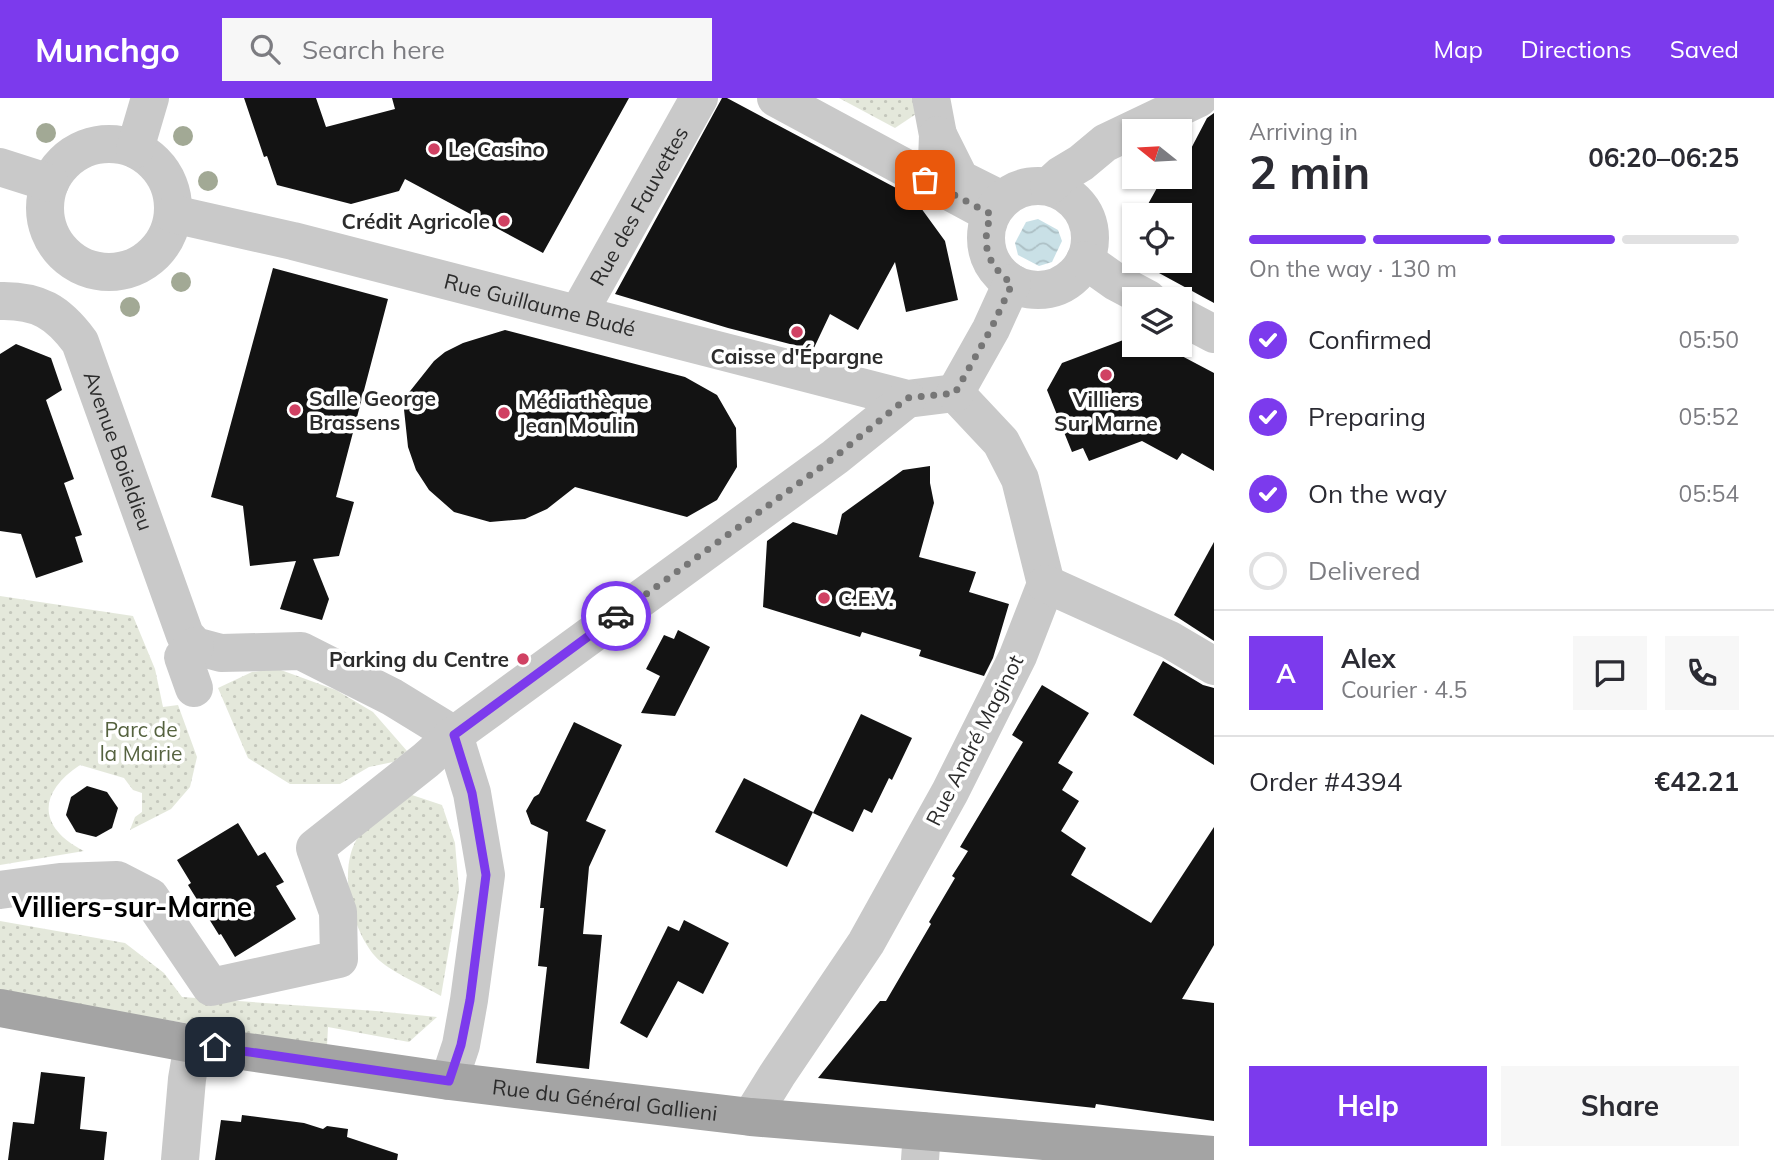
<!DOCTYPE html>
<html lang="en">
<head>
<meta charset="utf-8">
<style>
  :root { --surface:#fff; --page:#f7f7f7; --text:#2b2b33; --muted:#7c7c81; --line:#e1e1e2; --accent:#7c3aed }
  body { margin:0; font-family:Mulish,sans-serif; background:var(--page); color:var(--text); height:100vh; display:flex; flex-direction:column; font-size:26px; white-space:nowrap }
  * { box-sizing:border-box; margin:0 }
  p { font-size:23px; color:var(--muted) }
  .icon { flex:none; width:38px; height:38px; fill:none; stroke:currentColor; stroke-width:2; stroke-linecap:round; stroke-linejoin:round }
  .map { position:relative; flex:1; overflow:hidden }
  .side { display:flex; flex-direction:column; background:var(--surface); width:560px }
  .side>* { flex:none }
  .needle { width:46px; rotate:288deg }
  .fabs { position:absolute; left:1122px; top:21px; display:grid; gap:14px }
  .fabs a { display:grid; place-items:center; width:70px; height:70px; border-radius:0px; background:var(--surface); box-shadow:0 2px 5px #0004; font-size:35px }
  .pin { position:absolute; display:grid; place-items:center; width:60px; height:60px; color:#fff; margin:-30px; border-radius:14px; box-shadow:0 4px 10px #0006 }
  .courier { position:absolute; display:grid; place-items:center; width:70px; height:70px; margin:-35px; border:5px solid #7c3aed; border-radius:50%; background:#fff; color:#222; box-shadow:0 2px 9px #0007 }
  .summary em { font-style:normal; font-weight:700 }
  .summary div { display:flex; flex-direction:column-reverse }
  .summary { display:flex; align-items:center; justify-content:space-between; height:119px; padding:0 35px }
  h1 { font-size:46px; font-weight:700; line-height:52px }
  .bar { display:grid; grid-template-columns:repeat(4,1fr); gap:10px 7px; align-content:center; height:84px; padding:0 35px }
  .bar i { height:9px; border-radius:5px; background:var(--line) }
  .bar .active { background:var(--accent) }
  .bar p { grid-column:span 4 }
  .line { display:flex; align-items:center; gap:18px; padding:0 35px; border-top:2px solid var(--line) }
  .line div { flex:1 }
  .round { display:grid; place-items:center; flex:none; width:74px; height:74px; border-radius:0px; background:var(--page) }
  ol { padding:0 35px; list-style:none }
  li { display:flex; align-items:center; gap:21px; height:77px }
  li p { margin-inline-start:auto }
  li .icon { padding:7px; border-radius:50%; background:var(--accent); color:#fff; stroke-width:4 }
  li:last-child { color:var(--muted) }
  li i { width:38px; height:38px; border:4px solid var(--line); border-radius:50% }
  .action { display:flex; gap:14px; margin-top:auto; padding:14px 35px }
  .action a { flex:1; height:80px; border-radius:0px; background:var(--accent); color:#fff; font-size:28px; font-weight:700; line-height:80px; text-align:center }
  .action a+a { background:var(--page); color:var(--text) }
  header { display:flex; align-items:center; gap:42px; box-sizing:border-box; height:98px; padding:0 35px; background:var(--accent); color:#fff }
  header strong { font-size:33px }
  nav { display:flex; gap:38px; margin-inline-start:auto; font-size:24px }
  .search { width:490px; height:63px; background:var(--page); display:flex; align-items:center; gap:18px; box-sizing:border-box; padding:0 24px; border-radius:0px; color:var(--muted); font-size:26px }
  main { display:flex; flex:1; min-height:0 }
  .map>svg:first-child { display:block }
</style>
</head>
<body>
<header>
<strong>Munchgo</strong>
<div class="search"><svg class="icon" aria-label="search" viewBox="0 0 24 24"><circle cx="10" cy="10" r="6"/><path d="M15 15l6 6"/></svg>Search here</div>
<nav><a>Map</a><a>Directions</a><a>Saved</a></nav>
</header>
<main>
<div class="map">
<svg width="1214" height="1062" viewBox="0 0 1214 1062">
  <defs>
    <pattern id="park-dots" width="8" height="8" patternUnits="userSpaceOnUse" patternTransform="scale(1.75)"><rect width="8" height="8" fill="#e4e8db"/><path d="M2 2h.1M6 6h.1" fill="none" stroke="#c4c7bc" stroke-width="1.8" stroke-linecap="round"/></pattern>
    <pattern id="water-waves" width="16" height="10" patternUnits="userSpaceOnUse" patternTransform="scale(1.75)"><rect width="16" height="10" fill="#c9e0e6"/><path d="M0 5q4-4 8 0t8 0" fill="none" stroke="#adc0c5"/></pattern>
  </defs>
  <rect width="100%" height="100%" fill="#fff"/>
  <g fill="url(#park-dots)">
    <path d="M839,0H913L916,16L895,30Z"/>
    <path d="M0,498L133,518L155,571L163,609L178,607L197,659L190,689L171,711L130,732L135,719L142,714V695L133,692L124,680L80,667C37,695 38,730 84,753L0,767Z"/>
    <path d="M278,571L336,592L373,614L407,653L393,664L369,669L340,686H290L248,660L218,590L252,574Z"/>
    <path d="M409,696L442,707L455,745L459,792L441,898C425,889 392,874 380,863C352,838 336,769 359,738C369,725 396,707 409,696Z"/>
    <path d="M0,823L125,845L164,875L182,899L376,913L437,919L409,944L328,929L327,948L0,895Z"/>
  </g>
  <path fill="url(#water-waves)" d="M1038,121L1058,132L1062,143L1052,164L1039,168L1018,157L1015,145L1026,124Z"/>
  <g fill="#131313">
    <path d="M244,0H316L326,29L395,11L392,0H629L543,155L405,81L399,93L351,106L277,87L267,58L264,59Z"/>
    <path d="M722,0H727L913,99L945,143L958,202L906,214L895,164L858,232L830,216L813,252L728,230L615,196Z"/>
    <path d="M1214,15V205L1137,163H1180V117H1142L1163,79H1180V62L1184,64L1207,20Z"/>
    <path d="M273,170L388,201L336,399L354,404L339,458L313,461L329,501L322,522L280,511L296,463L250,468L243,408L211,399Z"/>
    <path d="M505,232L685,279L717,297L736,330L737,369L717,402L687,419L575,389L547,411L525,421L490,424L454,414L429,392L416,372L408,349L403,302L434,263L445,254L463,245Z"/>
    <path d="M1134,238V247H1161L1214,275V373L1182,355L1177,362L1142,343L1089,363L1083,350L1072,354L1047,292L1062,265Z"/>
    <path d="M16,246L51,260L62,292L46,302L74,381L64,385L82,437L75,439L83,464L36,480L21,436L0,433V256Z"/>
    <path d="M930,368V385L934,405L919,459L976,474L969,494L1009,506L993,560L984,578L919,558L921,552L862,534L860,539L763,509L767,443L793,424L837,437L842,416L903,372Z"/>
    <path d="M1214,444V543L1174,517Z"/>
    <path d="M678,532L710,549L675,618L641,615L660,578L646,571L664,537L674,541Z"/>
    <path d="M1163,563L1203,587L1214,590V667L1133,617Z"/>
    <path d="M1042,587L1089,615L1058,665L1073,674L1062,692L1079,703L1061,733L1086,750L1071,777L1151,825L1214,729V847L1182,901L1214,905V1023L1096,1006L1095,1010L818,980L880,903H886L931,826L929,824L955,780L952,778L968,753L960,749L1023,644L1012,637Z"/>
    <path d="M861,616L912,640L892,682L889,680L872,715L864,711L853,734L813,715Z"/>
    <path d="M574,624L622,647L586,723L606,732L589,769L583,836L602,837L589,971L536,965L547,869L538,868L544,810H540L548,734L531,726L526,713L534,699L539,696Z"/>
    <path d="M744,680L813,714L787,769L715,734Z"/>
    <path d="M87,688L107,694L118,710L112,730L96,739L76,734L66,717L71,699Z"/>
    <path d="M238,725L258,758L265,754L284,784L276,788L296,821L235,859L221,836L219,837L188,787L191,785L177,762Z"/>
    <path d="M684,822L729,845L703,896L678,883L647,940L620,925L668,828L679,833Z"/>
    <path d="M41,974L85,979L80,1031L107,1034L104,1062H8L13,1024L34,1026Z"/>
    <path d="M242,1017L304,1025L323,1031L327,1028L348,1031L347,1039L398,1056L397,1062H215L221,1022L241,1024Z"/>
  </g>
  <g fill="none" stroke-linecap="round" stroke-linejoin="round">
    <g stroke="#c9c9c9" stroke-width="38">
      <path d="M776,0L991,116"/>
      <path d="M931,0L938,37L937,62"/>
      <path d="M938,37L960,81L992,97"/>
      <circle cx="109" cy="110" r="64"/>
      <path d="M135,51L150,0"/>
      <path d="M0,69L50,85"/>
      <circle cx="1038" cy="140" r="52"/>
      <path d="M1049,88L1061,77L1081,65L1105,45L1199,0"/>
      <path id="s1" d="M173,116L293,143L907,301L955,295L1001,344L1020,381L1046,486L1018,558L950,694L866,845L777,977L751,1019"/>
      <path d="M1085,162L1116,184L1148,201"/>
      <path id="s2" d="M0,203C38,202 58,214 80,244L185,537L195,548L221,555L301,553L392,599L454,637L472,695L486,777L469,902L461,947L449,983"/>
      <path id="s3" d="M578,216L699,0"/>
      <path d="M1180,218L1214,236"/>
      <path d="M955,295L991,231L1012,185"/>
      <path d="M1046,486L1170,542L1214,568"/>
      <path d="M194,590L183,559L195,548"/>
      <path d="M0,792L60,784L117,782L150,799L211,889L339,861L338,814L315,750L426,662L454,637L835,359L907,301"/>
      <path d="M180,1062L187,981L193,946"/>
      <path d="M920,1062L922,1033"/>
    </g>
    <path stroke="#a4a4a4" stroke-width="38" id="s4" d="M0,910L193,946L449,983L751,1019L1214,1057"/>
  </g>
  <g fill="#a2a995">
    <circle cx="46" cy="35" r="10"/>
    <circle cx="183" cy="38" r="10"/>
    <circle cx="208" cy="83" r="10"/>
    <circle cx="181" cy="184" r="10"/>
    <circle cx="130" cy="209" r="10"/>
  </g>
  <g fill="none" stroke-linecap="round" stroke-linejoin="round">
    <path stroke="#767676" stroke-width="7" stroke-dasharray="0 12.6" d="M616,518L835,359L907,300L955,295L991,231L1012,186C986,165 981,147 991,116L925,82"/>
    <path stroke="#7c3aed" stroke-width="9" d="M215,949L449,983L461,947L470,902L486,777L472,695L454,637L616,518"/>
  </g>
  <g fill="#d04163" stroke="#fff" stroke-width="2.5">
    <circle cx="434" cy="51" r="7"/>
    <circle cx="504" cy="123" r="7"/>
    <circle cx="797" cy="234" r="7"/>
    <circle cx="1106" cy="277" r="7"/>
    <circle cx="295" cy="312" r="7"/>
    <circle cx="504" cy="315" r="7"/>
    <circle cx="824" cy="500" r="7"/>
    <circle cx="523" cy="561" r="7"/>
  </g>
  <g text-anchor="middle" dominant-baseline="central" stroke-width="7" stroke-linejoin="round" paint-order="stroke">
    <g font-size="21" font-weight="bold" fill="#2c2c2c" stroke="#fff" text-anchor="start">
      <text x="448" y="51">Le Casino</text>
      <text x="490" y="123" text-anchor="end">Crédit Agricole</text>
      <text x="797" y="258" text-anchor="middle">Caisse d'Épargne</text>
      <text x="309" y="300">Salle George<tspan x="309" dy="24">Brassens</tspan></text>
      <text x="1106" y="301" text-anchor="middle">Villiers<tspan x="1106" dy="24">Sur Marne</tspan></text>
      <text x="518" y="303">Médiathèque<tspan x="518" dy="24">Jean Moulin</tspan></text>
      <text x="838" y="500">C.E.V.</text>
      <text x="509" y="561" text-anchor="end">Parking du Centre</text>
    </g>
    <g font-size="21" fill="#2c2c2c" stroke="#fff">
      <text stroke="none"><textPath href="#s3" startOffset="124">Rue des Fauvettes</textPath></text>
      <text stroke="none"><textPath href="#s1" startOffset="378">Rue Guillaume Budé</textPath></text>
      <text stroke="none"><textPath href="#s2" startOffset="210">Avenue Boieldieu</textPath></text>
      <text transform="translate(974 642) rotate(-63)">Rue André Maginot</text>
      <text stroke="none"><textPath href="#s4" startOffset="612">Rue du Général Gallieni</textPath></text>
    </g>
    <g font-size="21" fill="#55623f" stroke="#fff">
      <text x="141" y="631">Parc de<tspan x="141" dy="24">la Mairie</tspan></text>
    </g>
    <g font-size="28" font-weight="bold" fill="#000" stroke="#fff">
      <text x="132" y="808">Villiers-sur-Marne</text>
    </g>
  </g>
</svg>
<div class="fabs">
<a><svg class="needle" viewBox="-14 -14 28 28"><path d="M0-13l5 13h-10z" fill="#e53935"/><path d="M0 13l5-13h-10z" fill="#7c7c81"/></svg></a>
<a><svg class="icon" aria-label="locate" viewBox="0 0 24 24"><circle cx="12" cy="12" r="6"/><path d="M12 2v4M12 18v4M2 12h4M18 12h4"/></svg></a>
<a><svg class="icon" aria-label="layers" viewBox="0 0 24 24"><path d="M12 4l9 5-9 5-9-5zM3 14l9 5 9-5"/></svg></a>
</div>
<div class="pin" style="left:925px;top:82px;background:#ea580c"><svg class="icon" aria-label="bag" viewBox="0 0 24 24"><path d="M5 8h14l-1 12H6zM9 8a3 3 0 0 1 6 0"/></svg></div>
<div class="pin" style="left:215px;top:949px;background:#1f2937"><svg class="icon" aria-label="home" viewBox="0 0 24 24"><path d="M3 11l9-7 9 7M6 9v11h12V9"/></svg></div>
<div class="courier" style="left:616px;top:518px"><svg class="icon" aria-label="car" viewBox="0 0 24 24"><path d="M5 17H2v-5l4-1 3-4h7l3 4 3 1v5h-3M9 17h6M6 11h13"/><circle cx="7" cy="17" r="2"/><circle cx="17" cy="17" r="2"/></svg></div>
</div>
<section class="side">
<div class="summary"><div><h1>2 min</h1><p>Arriving in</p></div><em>06:20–06:25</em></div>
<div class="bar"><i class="active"></i><i class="active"></i><i class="active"></i><i></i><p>On the way · 130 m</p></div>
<ol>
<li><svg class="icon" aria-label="check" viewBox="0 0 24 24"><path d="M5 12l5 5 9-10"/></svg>Confirmed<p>05:50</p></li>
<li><svg class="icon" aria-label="check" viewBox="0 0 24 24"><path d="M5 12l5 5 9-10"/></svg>Preparing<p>05:52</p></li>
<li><svg class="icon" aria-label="check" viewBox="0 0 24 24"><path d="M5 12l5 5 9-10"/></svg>On the way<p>05:54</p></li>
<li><i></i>Delivered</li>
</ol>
<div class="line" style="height:126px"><b class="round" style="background:var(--accent);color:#fff">A</b><div><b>Alex</b><p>Courier · 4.5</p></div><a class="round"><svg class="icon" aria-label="chat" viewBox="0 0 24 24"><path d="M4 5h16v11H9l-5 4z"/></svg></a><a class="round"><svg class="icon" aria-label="phone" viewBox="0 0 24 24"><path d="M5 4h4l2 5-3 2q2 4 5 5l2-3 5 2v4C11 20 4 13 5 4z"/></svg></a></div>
<div class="line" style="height:91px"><div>Order #4394</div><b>€42.21</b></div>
<div class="action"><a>Help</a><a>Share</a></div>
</section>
</main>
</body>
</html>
